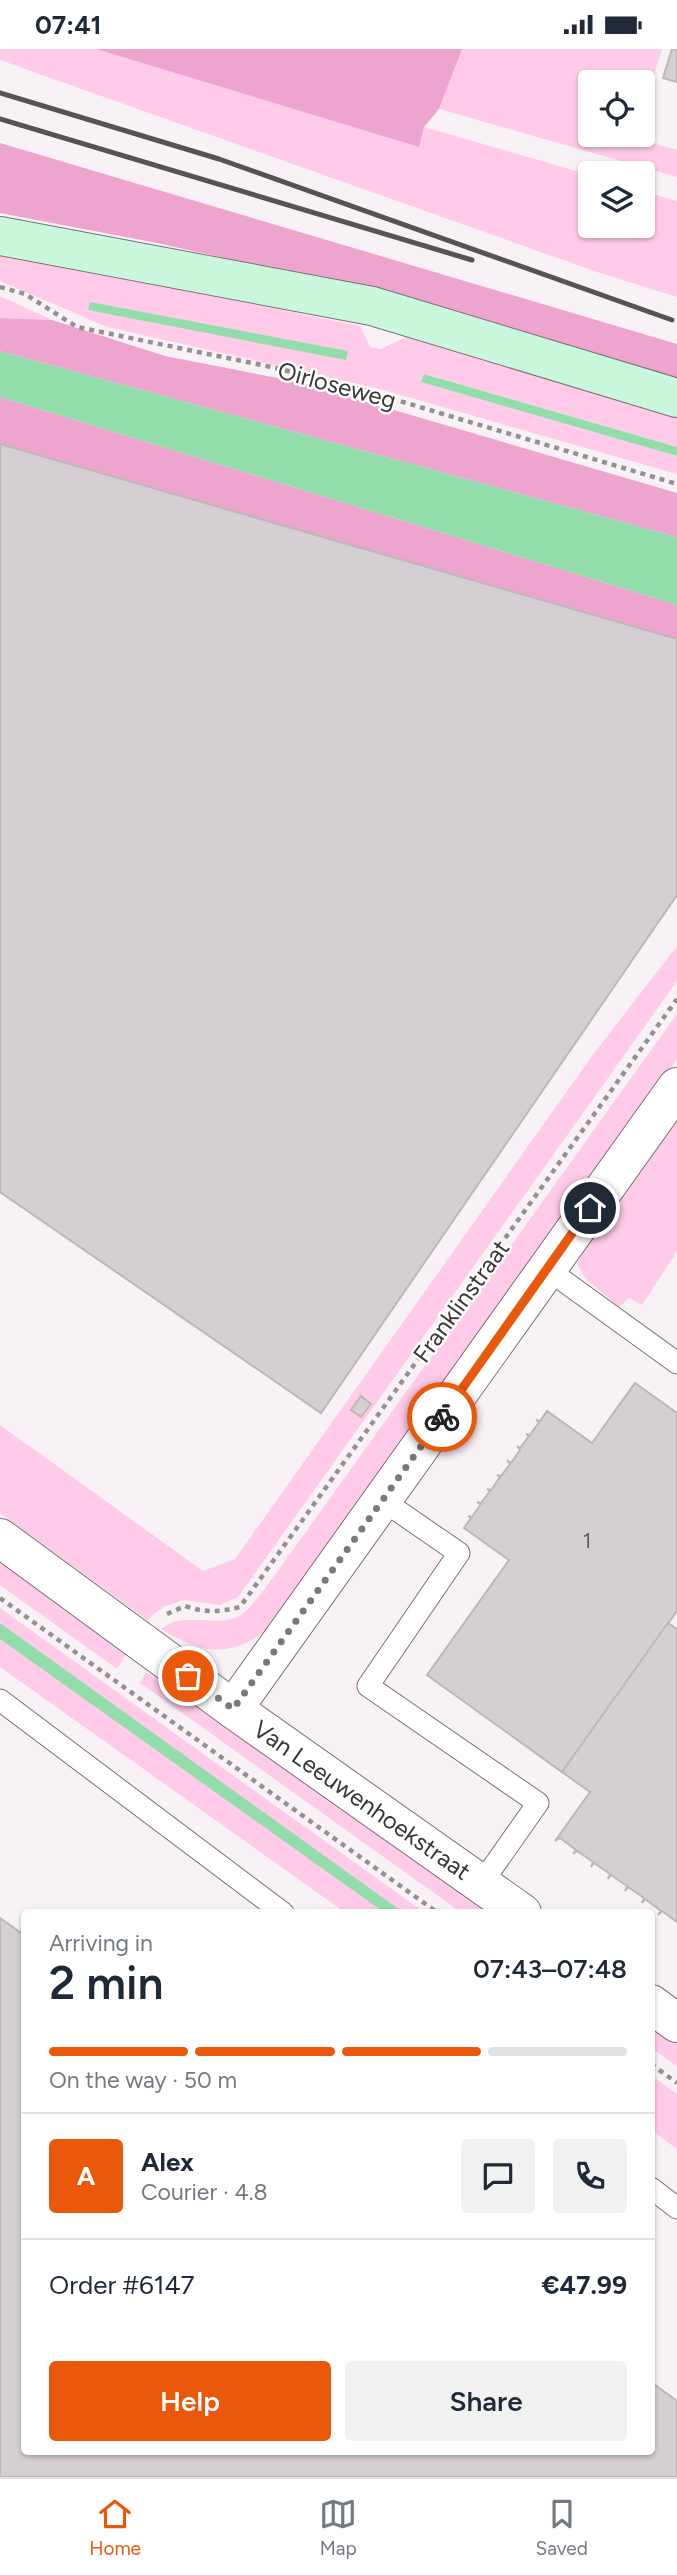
<!DOCTYPE html>
<html lang="en">
<head>
<meta charset="utf-8">
<style>
  :root { --surface:#fff; --page:#f2f2f3; --text:#1f2937; --muted:#747a83; --line:#e0e1e3; --accent:#ea580c }
  body { margin:0; font-family:Figtree,sans-serif; background:var(--page); color:var(--text); height:100vh; display:flex; flex-direction:column; font-size:26px; white-space:nowrap }
  * { box-sizing:border-box; margin:0 }
  p { font-size:23px; color:var(--muted) }
  .icon { flex:none; width:38px; height:38px; fill:none; stroke:currentColor; stroke-width:2; stroke-linecap:round; stroke-linejoin:round }
  .map { position:relative; flex:1; overflow:hidden }
  .drawer { position:absolute; left:21px; top:1860px; width:634px; height:546px; display:flex; flex-direction:column; background:var(--surface); border-radius:7px; box-shadow:0 2px 5px #0004 }
  .drawer>* { flex:none }
  .buttons { position:absolute; left:578px; top:21px; display:grid; gap:14px }
  .buttons a { display:grid; place-items:center; width:77px; height:77px; border-radius:7px; background:var(--surface); box-shadow:0 2px 5px #0004; font-size:35px }
  .pin { position:absolute; display:grid; place-items:center; width:60px; height:60px; color:#fff; margin:-30px; border:4px solid #fff; border-radius:50%; box-shadow:0 2px 7px #0007 }
  .courier { position:absolute; display:grid; place-items:center; width:70px; height:70px; margin:-35px; border:5px solid #ea580c; border-radius:50%; background:#fff; color:#222; box-shadow:0 2px 9px #0007 }
  .summary em { font-style:normal; font-weight:600 }
  .summary div { display:flex; flex-direction:column-reverse }
  .summary { display:flex; align-items:center; justify-content:space-between; height:119px; padding:0 28px }
  h1 { font-size:46px; font-weight:600; line-height:52px }
  .bar { display:grid; grid-template-columns:repeat(4,1fr); gap:10px 7px; align-content:center; height:84px; padding:0 28px }
  .bar i { height:9px; border-radius:5px; background:var(--line) }
  .bar .selected { background:var(--accent) }
  .bar p { grid-column:span 4 }
  .line { display:flex; align-items:center; gap:18px; padding:0 28px; border-top:2px solid var(--line) }
  .line div { flex:1 }
  .round { display:grid; place-items:center; flex:none; width:74px; height:74px; border-radius:7px; background:var(--page) }
  .button { display:flex; gap:14px; margin-top:auto; padding:14px 28px }
  .button a { flex:1; height:80px; border-radius:7px; background:var(--accent); color:#fff; font-size:28px; font-weight:600; line-height:80px; text-align:center }
  .button a+a { background:var(--page); color:var(--text) }
  .status { display:flex; justify-content:space-between; align-items:center; height:49px; padding:0 35px; background:var(--surface); direction:ltr }
  .status svg { height:19px; fill:currentColor }
  .menu { display:flex; justify-content:space-around; align-items:center; height:98px; border-top:2px solid var(--line); background:var(--surface); font-size:19px; color:var(--muted) }
  .menu a { display:grid; justify-items:center; gap:4px }
  .menu .selected { color:var(--accent) }
  .map>svg:first-child { display:block }
</style>
</head>
<body>
<div class="status"><b>07:41</b><svg viewBox="0 0 49 12"><path d="M0 12V9h3v3zM5 12V6h3v6zM10 12V3h3v9zM15 12V0h3v12zM26 1h20v11H26zM47 4h2v5h-2z"/></svg></div>
<div class="map">
<svg width="677" height="2428" viewBox="0 0 677 2428">
  <rect width="100%" height="100%" fill="#f8f1f5"/>
  <g fill="#ffcbe8">
    <path d="M0,0H96L419,98L424,78L590,126V177H642V142L677,152V248L597,223L0,11Z"/>
    <path d="M462,0H662L642,64V33H590V86H636L635,89L677,101V128L439,60Z"/>
    <path d="M0,203L360,277L370,298L381,300L408,287L677,364V398L425,325L421,333L677,407V425L380,340L107,278L0,232Z"/>
    <path d="M0,247L52,271L0,269Z"/>
    <path d="M677,897V932L238,1548L220,1556L184,1551L163,1558L147,1571L0,1464V1376L203,1522L235,1510L592,1007Z"/>
    <path d="M677,965V1011L280,1571C237,1607 209,1610 161,1580C186,1559 223,1583 245,1563C258,1551 269,1533 280,1519Z"/>
    <path d="M677,1067V1202L642,1256L629,1249L619,1258L586,1230L577,1215L588,1193Z"/>
    <path d="M0,1511L127,1604L117,1620L0,1536Z"/>
    <path d="M0,1559L425,1864H346L0,1618Z"/>
    <path d="M146,1623L491,1864H462L140,1634Z"/>
    <path d="M651,1976L677,1994V2017L651,1999Z"/>
    <path d="M651,2026L677,2045V2100L651,2081Z"/>
  </g>
  <g fill="#eda4cf">
    <path d="M96,0H462L439,60L424,78L419,98Z"/>
    <path d="M0,94L677,295V329L404,249L157,194L0,164Z"/>
    <path d="M0,269L52,271L165,307L298,333L677,444V488L0,302Z"/>
    <path d="M0,348L677,556V616L0,421Z"/>
  </g>
  <g fill="#93ddab">
    <path d="M90,253L348,302L346,311L88,261Z"/>
    <path d="M0,302L677,488V556L0,348Z"/>
    <path d="M424,325L677,398V407L421,333Z"/>
    <path d="M0,1574L404,1864H385L0,1590Z"/>
  </g>
  <g fill="#d5ced2" stroke="#bdb7ba" stroke-width="2">
    <path d="M672,0H677V33L663,29Z"/>
    <path d="M0,395L677,590V846L321,1364L0,1143Z"/>
    <path d="M635,1334L677,1364V1562L562,1723L427,1626L509,1511L464,1479L471,1469L468,1467L472,1468L481,1455L477,1453L481,1454L490,1442L487,1440L491,1441L500,1428L497,1426L501,1427L510,1415L507,1411L511,1414L520,1401L517,1397L520,1399L529,1387L526,1385L530,1386L539,1373L536,1371L540,1372L547,1362L592,1394Z"/>
    <path d="M361,1347L371,1355L361,1368L351,1361Z"/>
    <path d="M668,1574L677,1580V1873L662,1862L658,1866L661,1862L645,1850L642,1854L644,1849L628,1838L625,1842L627,1837L611,1826L608,1830L610,1825L594,1814L591,1818L593,1813L577,1802L573,1805L576,1801L560,1789L555,1792L590,1743L562,1723Z"/>
    <path d="M0,1869L24,1886V2403H651V2333L677,2352V2428H0Z"/>
  </g>
  <g fill="none" stroke-linecap="round" stroke-linejoin="round">
    <defs>
      <g id="lane">
        <path d="M547,1220L677,1314"/>
        <path d="M382,1451L459,1504L368,1637L538,1754L481,1835"/>
        <path d="M0,1651L283,1864"/>
        <path d="M651,2139L677,2159"/>
      </g>
      <g id="street">
        <path d="M0,1489L233,1660L522,1864"/>
        <path d="M233,1660L677,1038"/>
        <path d="M651,1955L677,1974"/>
      </g>
      <path id="secondary" d="M0,187L372,257L677,349"/>
    </defs>
    <use href="#lane" stroke="#797276" stroke-width="23"/>
    <use href="#street" stroke="#797276" stroke-width="40"/>
    <use href="#secondary" stroke="#797276" stroke-width="40"/>
    <g stroke="#959193" stroke-width="4.5" stroke-dasharray="5 5" stroke-linecap="butt">
      <path d="M0,238L25,245L77,278L276,319L363,341L677,435"/>
      <path d="M0,1549L438,1864"/>
      <path d="M167,1565L185,1557C205,1564 220,1563 240,1558L677,950"/>
      <path d="M651,2015L677,2034"/>
    </g>
    <use href="#lane" stroke="#fff" stroke-width="21"/>
    <use href="#street" stroke="#fff" stroke-width="38"/>
    <use href="#secondary" stroke="#caf8dd" stroke-width="38"/>
    <g stroke="#565355" stroke-width="5">
      <path d="M0,44L219,110L672,271"/>
      <path d="M0,70L472,211"/>
    </g>
  </g>
  <g fill="none" stroke-linecap="round" stroke-linejoin="round">
    <path stroke="#7b777a" stroke-width="7" stroke-dasharray="0 12.6" d="M188,1627L233,1660L442,1368"/>
    <path stroke="#ea580c" stroke-width="9" d="M442,1368L590,1159"/>
  </g>
  <g text-anchor="middle" dominant-baseline="central" stroke-width="5" stroke-linejoin="round" paint-order="stroke">
    <g font-size="21" fill="#5f5c5e">
      <text x="587" y="1491">1</text>
    </g>
    <g font-size="24" fill="#383637" stroke="#fff">
      <text transform="translate(337 336) rotate(15)">Oirloseweg</text>
      <text transform="translate(461 1252) rotate(-54)">Franklinstraat</text>
      <text transform="translate(362 1751) rotate(35)">Van Leeuwenhoekstraat</text>
    </g>
  </g>
</svg>
<div class="buttons">
<a><svg class="icon" aria-label="locate" viewBox="0 0 24 24"><circle cx="12" cy="12" r="6"/><path d="M12 2v4M12 18v4M2 12h4M18 12h4"/></svg></a>
<a><svg class="icon" aria-label="layers" viewBox="0 0 24 24"><path d="M12 4l9 5-9 5-9-5zM3 14l9 5 9-5"/></svg></a>
</div>
<div class="pin" style="left:188px;top:1627px;background:#ea580c"><svg class="icon" aria-label="bag" viewBox="0 0 24 24"><path d="M5 8h14l-1 12H6zM9 8a3 3 0 0 1 6 0"/></svg></div>
<div class="pin" style="left:590px;top:1159px;background:#1f2937"><svg class="icon" aria-label="home" viewBox="0 0 24 24"><path d="M3 11l9-7 9 7M6 9v11h12V9"/></svg></div>
<div class="courier" style="left:442px;top:1368px"><svg class="icon" aria-label="bike" viewBox="0 0 24 24"><circle cx="6" cy="16" r="4"/><circle cx="18" cy="16" r="4"/><path d="M6 16l4-8h5l3 8M10 8l3 8H6M13 5h3"/></svg></div>
<section class="drawer">
<div class="summary"><div><h1>2 min</h1><p>Arriving in</p></div><em>07:43–07:48</em></div>
<div class="bar"><i class="selected"></i><i class="selected"></i><i class="selected"></i><i></i><p>On the way · 50 m</p></div>
<div class="line" style="height:126px"><b class="round" style="background:var(--accent);color:#fff">A</b><div><b>Alex</b><p>Courier · 4.8</p></div><a class="round"><svg class="icon" aria-label="chat" viewBox="0 0 24 24"><path d="M4 5h16v11H9l-5 4z"/></svg></a><a class="round"><svg class="icon" aria-label="phone" viewBox="0 0 24 24"><path d="M5 4h4l2 5-3 2q2 4 5 5l2-3 5 2v4C11 20 4 13 5 4z"/></svg></a></div>
<div class="line" style="height:91px"><div>Order #6147</div><b>€47.99</b></div>
<div class="button"><a>Help</a><a>Share</a></div>
</section>
</div>
<nav class="menu">
<a class="selected"><svg class="icon" aria-label="home" viewBox="0 0 24 24"><path d="M3 11l9-7 9 7M6 9v11h12V9"/></svg>Home</a>
<a><svg class="icon" aria-label="map" viewBox="0 0 24 24"><path d="M3 6l6-2 6 2 6-2v14l-6 2-6-2-6 2zM9 4v14M15 6v14"/></svg>Map</a>
<a><svg class="icon" aria-label="saved" viewBox="0 0 24 24"><path d="M7 4h10v16l-5-4-5 4z"/></svg>Saved</a>
</nav>
</body>
</html>
